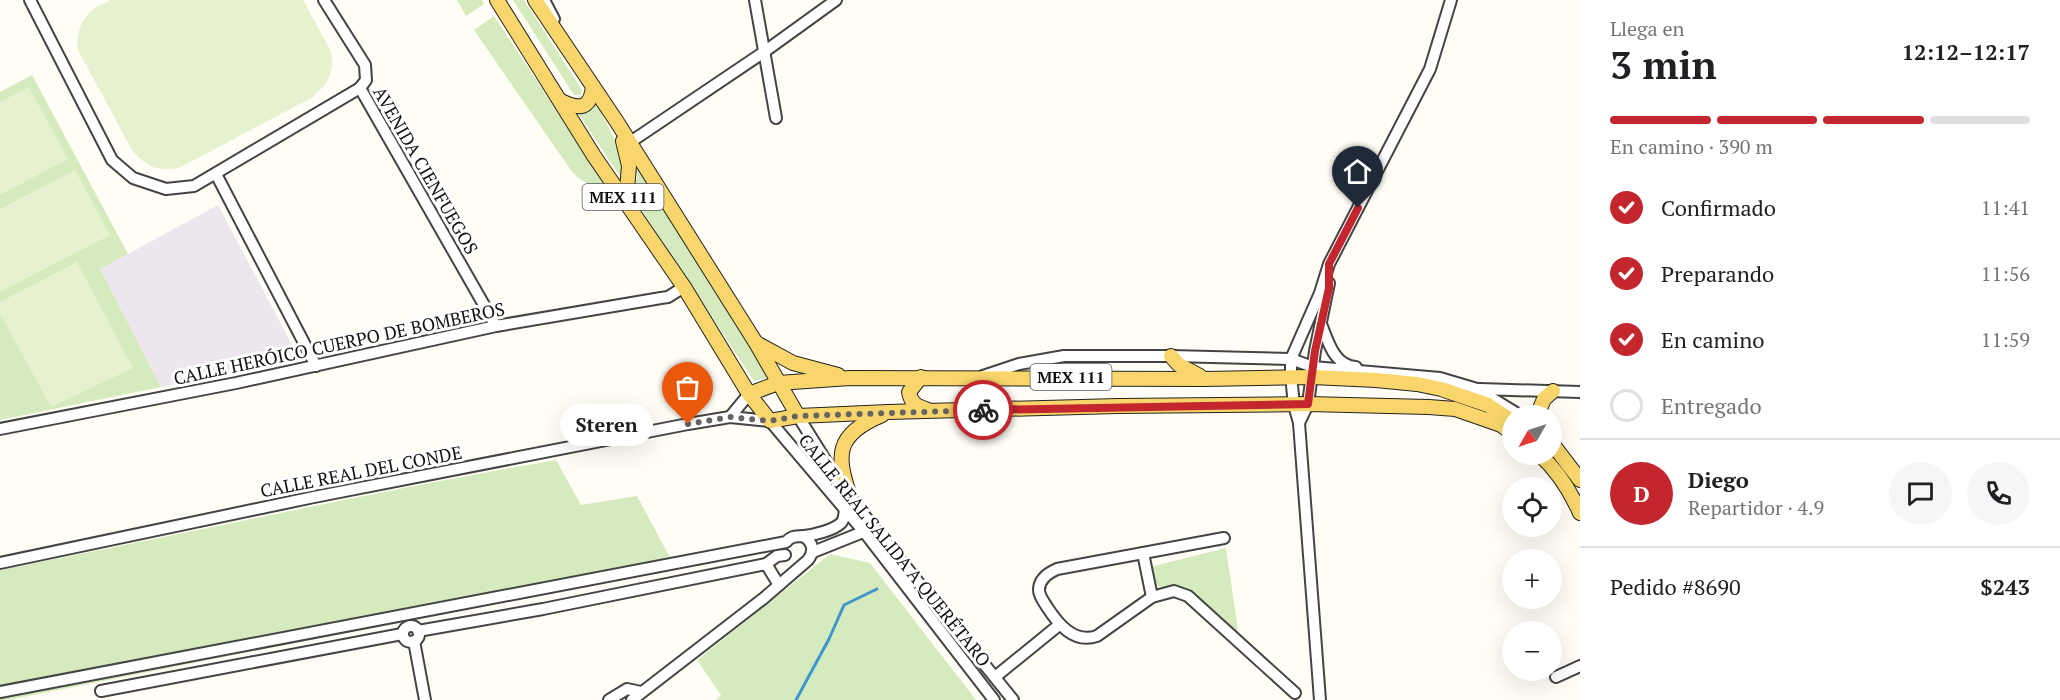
<!DOCTYPE html>
<html lang="es">
<head>
<meta charset="utf-8">
<style>
  :root { --surface:#fff; --page:#f6f6f6; --text:#202124; --muted:#757577; --line:#e0e0e0; --accent:#c4262e }
  body { margin:0; font-family:"PT Serif",serif; background:var(--page); color:var(--text); height:100vh; display:flex; flex-direction:column; font-size:22px; white-space:nowrap }
  * { box-sizing:border-box; margin:0 }
  p { font-size:20px; color:var(--muted) }
  .icon { flex:none; width:33px; height:33px; fill:none; stroke:currentColor; stroke-width:2; stroke-linecap:round; stroke-linejoin:round }
  .map { position:relative; flex:1; overflow:hidden }
  .side { display:flex; flex-direction:column; background:var(--surface); width:480px }
  .side>* { flex:none }
  .needle { width:39px; rotate:231deg }
  .buttons { position:absolute; left:1502px; top:405px; display:grid; gap:12px }
  .buttons a { display:grid; place-items:center; width:60px; height:60px; border-radius:50%; background:var(--surface); box-shadow:0 6px 24px #0002; font-size:30px }
  .pin { position:absolute; display:grid; place-items:center; width:51px; height:51px; color:#fff; margin:-62px -26px; border-radius:50% 50% 50% 0; rotate:-45deg; box-shadow:0 0 6px #0007 }
  .pin .icon { rotate:45deg }
  .courier { position:absolute; display:grid; place-items:center; width:60px; height:60px; margin:-30px; border:4px solid #c4262e; border-radius:50%; background:#fff; color:#222; box-shadow:0 2px 8px #0007 }
  .bubble { position:absolute; height:42px; border-radius:21px; background:var(--surface); box-shadow:0 6px 24px #0002; font-size:20px; font-weight:700; line-height:42px; text-align:center }
  .headline em { font-style:normal; font-weight:700 }
  .headline div { display:flex; flex-direction:column-reverse }
  .headline { display:flex; align-items:center; justify-content:space-between; height:102px; padding:0 30px }
  h1 { font-size:39px; font-weight:700; line-height:45px }
  .bar { display:grid; grid-template-columns:repeat(4,1fr); gap:9px 6px; align-content:center; height:72px; padding:0 30px }
  .bar i { height:8px; border-radius:4px; background:var(--line) }
  .bar .on { background:var(--accent) }
  .bar p { grid-column:span 4 }
  .line { display:flex; align-items:center; gap:15px; padding:0 30px; border-top:2px solid var(--line) }
  .line div { flex:1 }
  .round { display:grid; place-items:center; flex:none; width:63px; height:63px; border-radius:32px; background:var(--page) }
  ol { padding:0 30px; list-style:none }
  li { display:flex; align-items:center; gap:18px; height:66px }
  li p { margin-inline-start:auto }
  li .icon { padding:6px; border-radius:50%; background:var(--accent); color:#fff; stroke-width:4 }
  li:last-child { color:var(--muted) }
  li i { width:33px; height:33px; border:3px solid var(--line); border-radius:50% }
  main { display:flex; flex:1; min-height:0 }
  .map>svg:first-child { display:block }
</style>
</head>
<body>
<main>
<div class="map">
<svg width="1580" height="700" viewBox="0 0 1580 700">
  <rect width="100%" height="100%" fill="#fffdf5"/>
  <path fill="#eee6ef" d="M218,205L300,360L161,387L100,269Z"/>
  <g fill="#d5ebbd">
    <path d="M457,0H482L484,4L466,16Z"/>
    <path d="M513,0H524L582,90L581,95H574Z"/>
    <path d="M494,16L615,199L616,208L613,211L592,186L578,178L570,169L474,30Z"/>
    <path d="M32,75L128,254L100,269L161,387L0,420V92Z"/>
    <path d="M594,99L622,154L625,184L576,110Z"/>
    <path d="M636,159L770,377L754,381L631,194L637,179Z"/>
    <path d="M556,460L581,505L637,496L675,567L8,700H0V570C186,534 370,492 556,460Z"/>
    <path d="M1226,548L1239,637L1196,599L1153,584L1150,567Z"/>
    <path d="M830,554L870,563L976,700H716L721,695L697,660Z"/>
  </g>
  <g fill="#e6f2cf">
    <path d="M111,0H303L331,51C335,71 328,85 311,98L179,168C157,172 148,167 133,152L78,50C76,37 80,22 89,13C94,7 104,4 111,0Z"/>
    <path d="M29,87L68,159L0,195V102Z"/>
    <path d="M75,170L110,235L0,292V209Z"/>
    <path d="M77,262L133,368L51,407L0,314V302Z"/>
  </g>
  <g fill="none" stroke-linecap="round" stroke-linejoin="round">
    <path stroke="#3f96cf" stroke-width="3" d="M796,700L829,639L844,605L877,589"/>
    <defs>
      <g id="minor">
        <path d="M30,0L112,160L133,178L166,189L194,186L360,88"/>
        <path d="M324,0L365,65L366,80L360,88L496,326"/>
        <path d="M544,0L554,19"/>
        <path d="M755,0L776,118"/>
        <path d="M629,143L764,52L836,0"/>
        <path d="M216,174L316,366"/>
        <path d="M1321,324C1328,341 1334,366 1356,367"/>
        <path d="M983,376L1019,364L1064,356H1171L1291,359L1313,367L1440,378L1477,389L1521,416"/>
        <path d="M1480,389L1580,392"/>
        <path d="M798,416L844,490L1013,700"/>
        <path d="M730,417L749,394"/>
        <path d="M1299,423L1308,404L1315,351L1329,283"/>
        <path d="M0,429L236,383L496,326L661,298L668,297L684,287"/>
        <path d="M1224,538L1057,569C1048,573 1039,579 1039,590C1039,596 1044,602 1047,607C1058,624 1074,644 1097,636L1152,597L1174,591L1188,596L1295,693"/>
        <path d="M813,552L868,530"/>
        <path d="M1143,553L1152,597"/>
        <path d="M0,563L314,497L688,424L730,417L770,421L865,533L994,700"/>
        <path d="M766,564L779,585"/>
        <circle cx="411" cy="634" r="8"/>
        <path d="M418,631L543,609L766,564L777,556L785,555"/>
        <path d="M414,641L425,700"/>
        <path d="M995,677L1059,625"/>
        <path d="M1556,677L1580,666"/>
        <path d="M101,691L402,634"/>
        <path d="M0,692L786,542C792,535 796,537 804,536C814,535 834,530 841,523C845,519 844,514 845,509"/>
        <path d="M609,700L627,689L641,692"/>
        <path d="M632,700L764,598L808,560C815,551 813,542 803,536"/>
        <path d="M1320,700L1299,423L1294,405L1291,376V359L1320,293L1329,264L1430,69L1451,0"/>
      </g>
      <g id="major">
        <path d="M497,0L594,156L684,287L749,394L770,421L798,416L888,412L1118,406L1308,404L1429,407L1455,409L1501,425L1512,433"/>
        <path d="M535,0L617,122L756,343L798,416"/>
        <path d="M561,101C580,110 590,109 593,87"/>
        <path d="M623,141L629,166L626,201"/>
        <path d="M758,344L793,363L838,375"/>
        <path d="M1171,356L1179,365L1200,376"/>
        <path d="M921,377L909,392C911,404 917,406 928,410"/>
        <path d="M749,394L778,383L850,378L1204,379L1312,377L1376,380L1417,384L1441,389L1488,405L1512,421"/>
        <path d="M1537,416L1544,399L1553,391"/>
        <path d="M1551,442L1580,480"/>
        <path d="M1539,454C1558,471 1570,490 1580,513"/>
        <path d="M851,499C836,456 834,435 882,415"/>
      </g>
    </defs>
    <use href="#minor" stroke="#444" stroke-width="14"/>
    <use href="#major" stroke="#222" stroke-width="16"/>
    <use href="#minor" stroke="#fff" stroke-width="10"/>
    <use href="#major" stroke="#f9d66b" stroke-width="14"/>
  </g>
  <g fill="none" stroke-linecap="round" stroke-linejoin="round">
    <path stroke="#646461" stroke-width="6" stroke-dasharray="0 10.8" d="M688,424L730,417L770,421L798,416L983,410"/>
    <path stroke="#c4262e" stroke-width="8" d="M983,410L1308,404L1315,351L1329,288V264L1358,208"/>
  </g>
  <g text-anchor="middle" dominant-baseline="central" stroke-width="6" stroke-linejoin="round" paint-order="stroke">
    <g fill="#fff" stroke="#585858" stroke-width="1.5">
      <rect x="582.5" y="184" width="81" height="26" rx="4.5"/>
      <rect x="1030.5" y="364" width="81" height="26" rx="4.5"/>
    </g>
    <g font-size="16" font-weight="bold" fill="#111">
      <text x="623" y="197">MEX 111</text>
      <text x="1071" y="377">MEX 111</text>
    </g>
    <g font-size="18" fill="#111" stroke="#fff">
      <text transform="translate(426 170) rotate(60)">AVENIDA CIENFUEGOS</text>
      <text transform="translate(339 343) rotate(-12)">CALLE HERÓICO CUERPO DE BOMBEROS</text>
      <text transform="translate(361 471) rotate(-11)">CALLE REAL DEL CONDE</text>
      <text transform="translate(895 550) rotate(51)">CALLE REAL SALIDA A QUERÉTARO</text>
    </g>
  </g>
</svg>
<div class="buttons">
<a><svg class="needle" viewBox="-14 -14 28 28"><path d="M0-13l5 13h-10z" fill="#e53935"/><path d="M0 13l5-13h-10z" fill="#757577"/></svg></a>
<a><svg class="icon" aria-label="locate" viewBox="0 0 24 24"><circle cx="12" cy="12" r="6"/><path d="M12 2v4M12 18v4M2 12h4M18 12h4"/></svg></a>
<a>+</a>
<a>−</a>
</div>
<div class="pin" style="left:688px;top:424px;background:#ea580c"><svg class="icon" aria-label="bag" viewBox="0 0 24 24"><path d="M5 8h14l-1 12H6zM9 8a3 3 0 0 1 6 0"/></svg></div>
<div class="pin" style="left:1358px;top:208px;background:#1f2937"><svg class="icon" aria-label="home" viewBox="0 0 24 24"><path d="M3 11l9-7 9 7M6 9v11h12V9"/></svg></div>
<div class="courier" style="left:983px;top:410px"><svg class="icon" aria-label="bike" viewBox="0 0 24 24"><circle cx="6" cy="16" r="4"/><circle cx="18" cy="16" r="4"/><path d="M6 16l4-8h5l3 8M10 8l3 8H6M13 5h3"/></svg></div>
<div class="bubble" style="left:560px;top:404px;width:93px">Steren</div>
</div>
<section class="side">
<div class="headline"><div><h1>3 min</h1><p>Llega en</p></div><em>12:12–12:17</em></div>
<div class="bar"><i class="on"></i><i class="on"></i><i class="on"></i><i></i><p>En camino · 390 m</p></div>
<ol>
<li><svg class="icon" aria-label="check" viewBox="0 0 24 24"><path d="M5 12l5 5 9-10"/></svg>Confirmado<p>11:41</p></li>
<li><svg class="icon" aria-label="check" viewBox="0 0 24 24"><path d="M5 12l5 5 9-10"/></svg>Preparando<p>11:56</p></li>
<li><svg class="icon" aria-label="check" viewBox="0 0 24 24"><path d="M5 12l5 5 9-10"/></svg>En camino<p>11:59</p></li>
<li><i></i>Entregado</li>
</ol>
<div class="line" style="height:108px"><b class="round" style="background:var(--accent);color:#fff">D</b><div><b>Diego</b><p>Repartidor · 4.9</p></div><a class="round"><svg class="icon" aria-label="chat" viewBox="0 0 24 24"><path d="M4 5h16v11H9l-5 4z"/></svg></a><a class="round"><svg class="icon" aria-label="phone" viewBox="0 0 24 24"><path d="M5 4h4l2 5-3 2q2 4 5 5l2-3 5 2v4C11 20 4 13 5 4z"/></svg></a></div>
<div class="line" style="height:78px"><div>Pedido #8690</div><b>$243</b></div>
</section>
</main>
</body>
</html>
